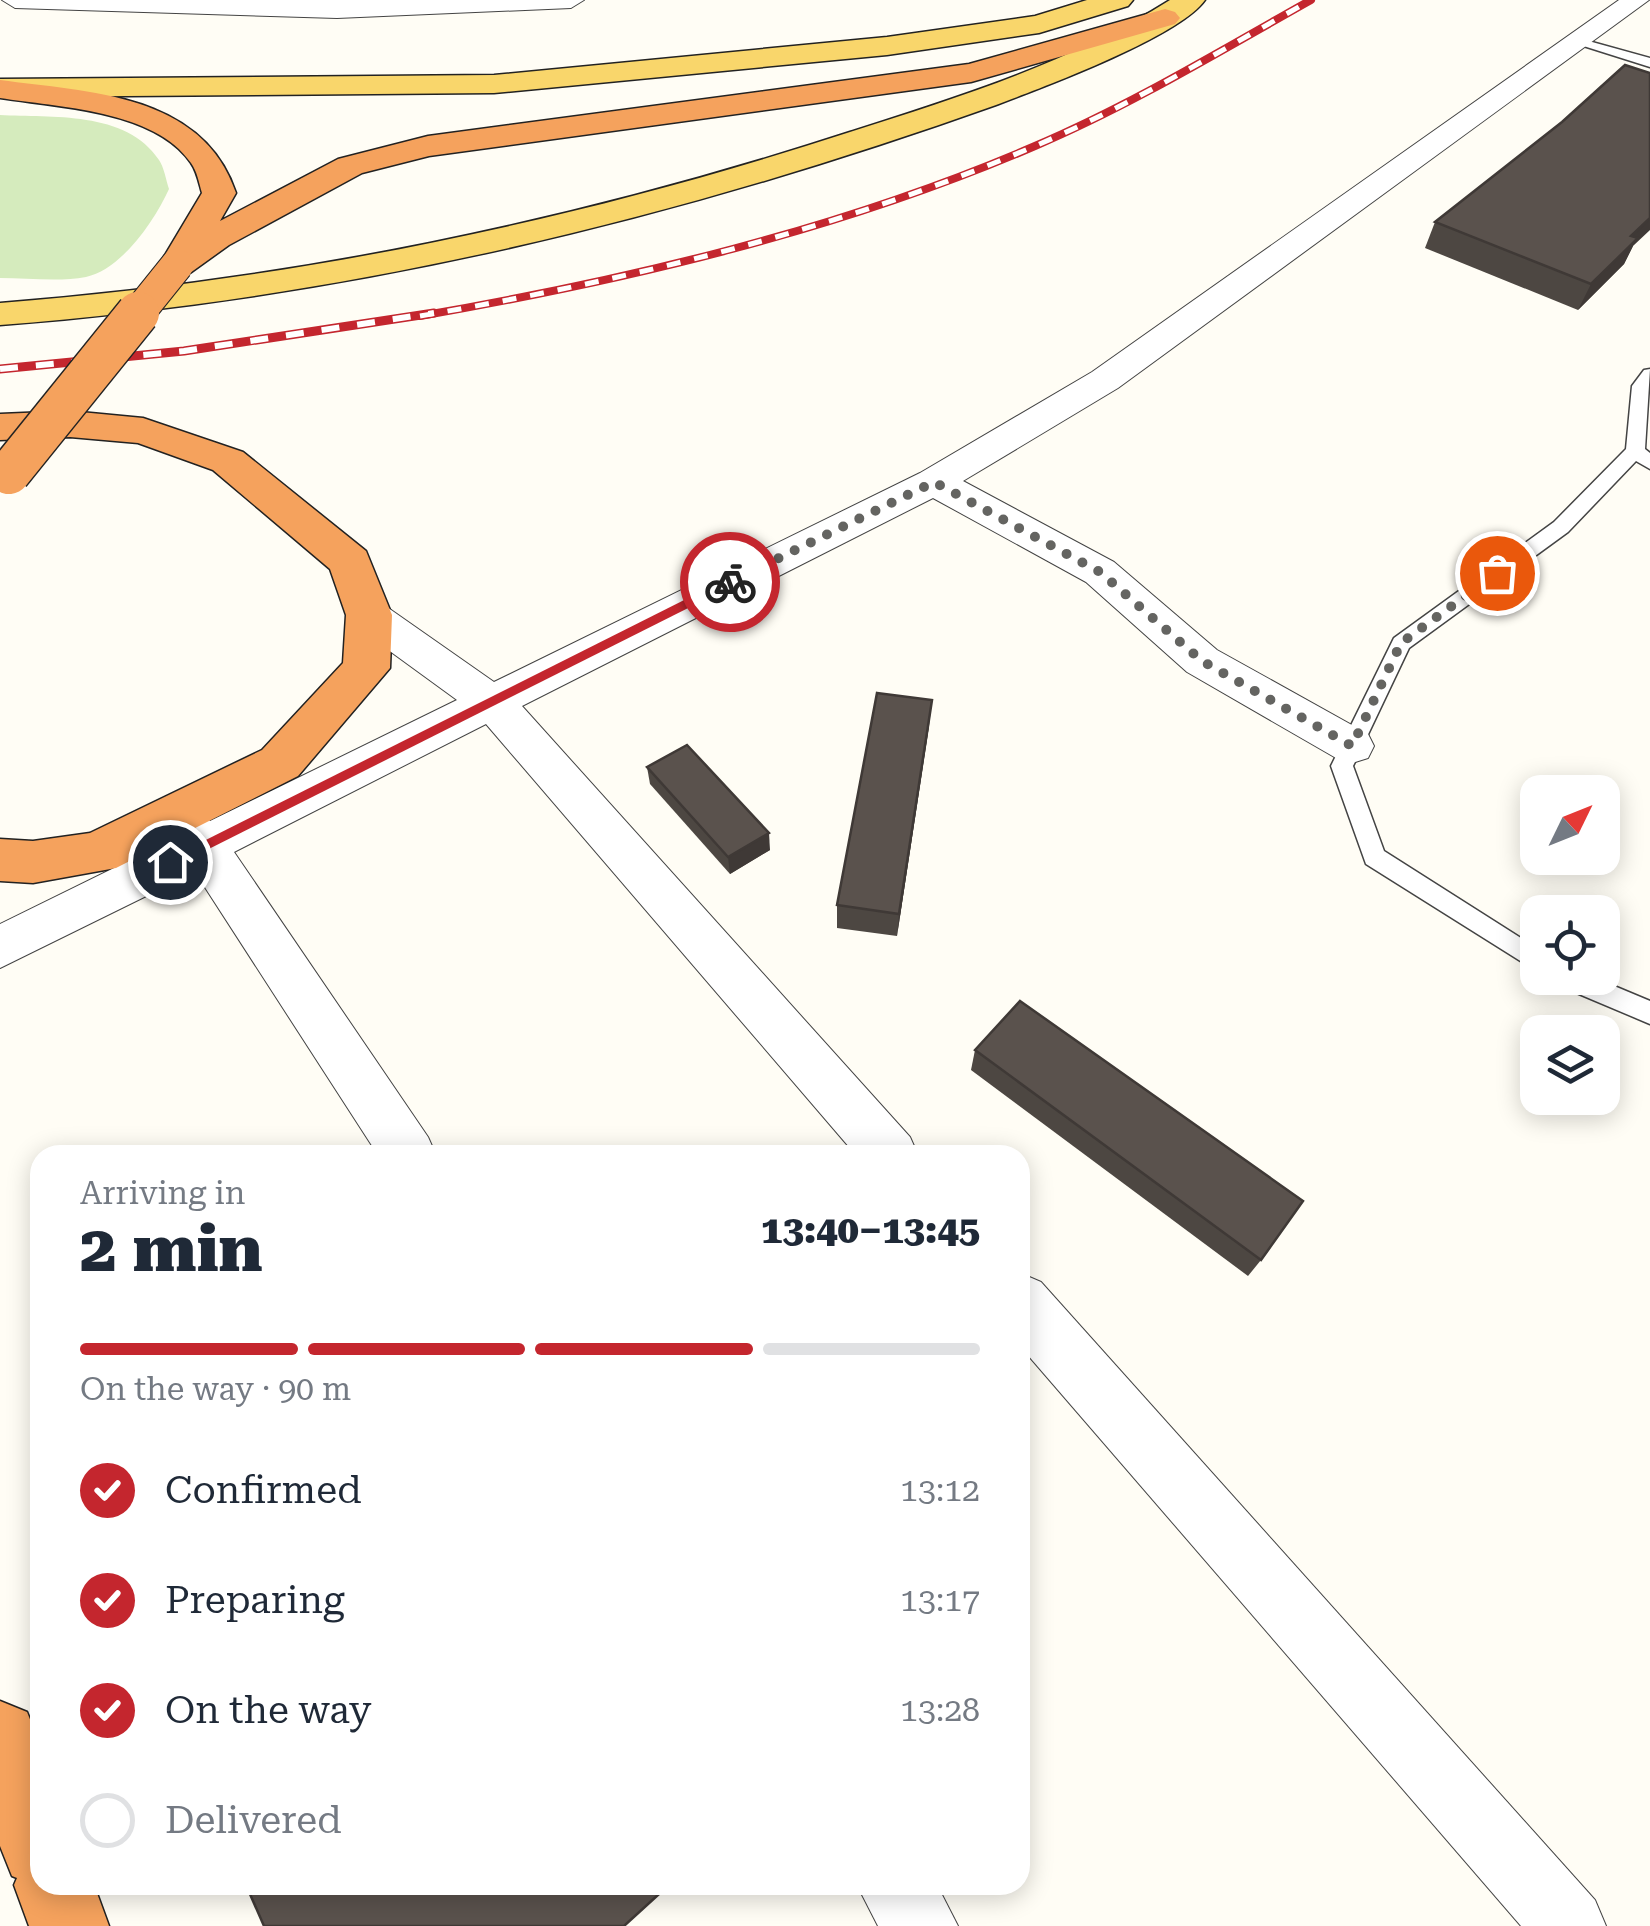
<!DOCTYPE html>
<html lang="en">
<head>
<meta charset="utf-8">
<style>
  :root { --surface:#fff; --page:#f2f2f3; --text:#1f2937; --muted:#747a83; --line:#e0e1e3; --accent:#c4262e }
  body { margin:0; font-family:"Roboto Serif",serif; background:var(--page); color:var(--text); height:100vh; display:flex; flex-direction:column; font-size:38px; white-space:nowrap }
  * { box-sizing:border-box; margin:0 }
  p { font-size:32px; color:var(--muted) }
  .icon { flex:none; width:55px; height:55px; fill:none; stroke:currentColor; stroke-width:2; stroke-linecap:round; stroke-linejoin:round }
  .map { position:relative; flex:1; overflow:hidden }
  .drawer { position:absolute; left:30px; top:1145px; width:1000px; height:750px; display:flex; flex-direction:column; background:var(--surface); border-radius:30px; box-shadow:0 5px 25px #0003 }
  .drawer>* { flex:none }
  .needle { width:65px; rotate:47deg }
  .buttons { position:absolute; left:1520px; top:775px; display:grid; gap:20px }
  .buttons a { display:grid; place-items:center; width:100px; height:100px; border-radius:20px; background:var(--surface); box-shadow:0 5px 25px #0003; font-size:50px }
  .pin { position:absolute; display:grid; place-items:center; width:85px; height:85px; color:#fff; margin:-42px; border:5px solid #fff; border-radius:50%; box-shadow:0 2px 10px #0007 }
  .courier { position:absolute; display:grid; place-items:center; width:100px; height:100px; margin:-50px; border:8px solid #c4262e; border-radius:50%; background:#fff; color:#222; box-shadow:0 2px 12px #0007 }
  .headline em { font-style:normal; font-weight:800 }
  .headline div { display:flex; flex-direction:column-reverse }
  .headline { display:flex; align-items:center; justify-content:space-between; height:170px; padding:0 50px }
  h1 { font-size:65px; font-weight:800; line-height:75px }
  .bar { display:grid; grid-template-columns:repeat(4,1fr); gap:15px 10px; align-content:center; height:120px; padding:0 50px }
  .bar i { height:12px; border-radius:8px; background:var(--line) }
  .bar .active { background:var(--accent) }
  .bar p { grid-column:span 4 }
  ol { padding:0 50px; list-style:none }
  li { display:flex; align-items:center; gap:30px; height:110px }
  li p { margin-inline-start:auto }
  li .icon { padding:10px; border-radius:50%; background:var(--accent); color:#fff; stroke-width:4 }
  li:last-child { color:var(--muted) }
  li i { width:55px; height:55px; border:5px solid var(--line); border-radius:50% }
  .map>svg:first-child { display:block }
</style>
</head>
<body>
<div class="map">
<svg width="1650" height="1926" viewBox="0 0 1650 1926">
  <rect width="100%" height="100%" fill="#fffdf5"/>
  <path fill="#d5ebbd" d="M0,115C51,118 126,110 159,160C164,167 166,180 169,189C155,220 122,269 86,277C60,282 27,278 0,278Z"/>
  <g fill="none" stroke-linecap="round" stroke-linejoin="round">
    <defs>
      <g id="lane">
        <path d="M1574,37L1650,58V67L1574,43Z"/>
        <path d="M1650,369L1645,449L1650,453V469L1636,461L1568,532L1409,648L1353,766L1384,851L1538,949V972L1366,864L1331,766L1394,638L1554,522L1626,449L1632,386L1644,370Z"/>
        <path d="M1556,978H1595L1650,1001V1024L1560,986Z"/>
      </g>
      <g id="street">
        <path d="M2,0H584L571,8L337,18L15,8Z"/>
        <path d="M1619,0H1649L1118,388L963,481L1114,562L1217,650L1368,734L1374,746L1368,758L1352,763L1336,758L1187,672L1086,582L933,498L522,706L910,1137L918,1155H856L486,724L234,852L428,1137L436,1155H378L195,872L0,968V924L171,840L159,820L166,807C186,800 196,804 210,821L457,700L354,625L348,615L354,605L369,600L384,605L494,682L920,473L1092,372Z"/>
        <path d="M1020,1273L1041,1282L1595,1900L1606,1926H1521L1020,1346Z"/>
        <path d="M857,1885H937L958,1926H878Z"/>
      </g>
      <g id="primary">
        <path d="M1087,0H1133L1128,6L1039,33L887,55L494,93L0,97V79L494,75L887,37L1035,16Z"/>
        <path d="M1170,0H1205C1179,37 1041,88 996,105C668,222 347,298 0,325V303C294,280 570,223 850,132C960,97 1072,62 1170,0Z"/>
      </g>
      <g id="highway">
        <path d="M1165,9L1175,12L1180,18L1175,24L971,82L429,156L362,173L229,245L190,273L177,276L164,273L159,265L202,193C199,183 197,171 191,163C155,110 57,107 0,98V80C88,92 203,93 236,193L220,221L338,159L428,136L969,64Z"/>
        <path d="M70,411L143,418L243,452L366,551L392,615L390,668L298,776L116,868L33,883L0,881V839L33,841L90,833L262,750L343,663L346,615L330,569L213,470L138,443L70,437L0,440V414Z"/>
        <path d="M0,1701L27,1712L40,1744V1885H94L109,1926H29L14,1885L17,1878L12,1876L0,1846Z"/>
      </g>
    </defs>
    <use href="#lane" stroke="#444" stroke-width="3"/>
    <use href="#street" stroke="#444" stroke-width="2"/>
    <use href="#primary" stroke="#222" stroke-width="3"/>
    <use href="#highway" stroke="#222" stroke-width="3"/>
    <use href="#lane" fill="#fff" fill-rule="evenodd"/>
    <use href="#street" fill="#fff" fill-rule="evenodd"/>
    <use href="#primary" fill="#f9d66b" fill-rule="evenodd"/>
    <use href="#highway" fill="#f5a25d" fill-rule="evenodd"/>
    <defs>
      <path id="rail-far1" d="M420,316C628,280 840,230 1035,146C1131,105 1220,51 1311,0"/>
      <path id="rail" d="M0,369L184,351L434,313"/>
    </defs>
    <use href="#rail-far1" stroke="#c4262e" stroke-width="8"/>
    <use href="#rail" stroke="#c4262e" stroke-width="9"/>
    <use href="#rail-far1" stroke="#fff" stroke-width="5" stroke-dasharray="14" stroke-linecap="butt"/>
    <use href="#rail" stroke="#fff" stroke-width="6" stroke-dasharray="18" stroke-linecap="butt"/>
    <defs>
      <path id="highway-bridge-far1" d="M136,316L177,265"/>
      <path id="highway-bridge" d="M9,473L138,313"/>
    </defs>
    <use href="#highway-bridge-far1" stroke="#222" stroke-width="34" stroke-linecap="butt"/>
    <use href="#highway-bridge" stroke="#222" stroke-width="45" stroke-linecap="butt"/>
    <use href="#highway-bridge-far1" stroke="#f5a25d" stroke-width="32"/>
    <use href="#highway-bridge" stroke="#f5a25d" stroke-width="42"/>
  </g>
  <g fill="#4d4742">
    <path d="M1435,222L1633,246L1624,264L1578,310L1425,248Z"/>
    <path d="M929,726L897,936L837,928V905Z"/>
    <path d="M647,767L770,850L730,874L650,784Z"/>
    <path d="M975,1050L1261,1260L1248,1276L971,1070Z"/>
  </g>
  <g fill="#3f3936">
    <path d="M1650,218V230L1633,246L1624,264L1578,310L1591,284L1631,236Z"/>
    <path d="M932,700L929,726L897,936L899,914Z"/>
    <path d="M769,833L770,850L730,874L728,857Z"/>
  </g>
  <g fill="#5a524d" stroke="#3f3936" stroke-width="2.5">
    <path d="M1625,65L1650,73V218L1631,236L1638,238L1591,284L1435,222L1562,122Z"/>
    <path d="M877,693L932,700L899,914L837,905Z"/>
    <path d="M687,745L769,833L728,857L647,767Z"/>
    <path d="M1020,1001L1303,1201L1261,1260L975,1050Z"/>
    <path d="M246,1885H669L624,1926H264Z"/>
  </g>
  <path fill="#c4262e" d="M730,577L734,579V585L175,866H164L162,862Z"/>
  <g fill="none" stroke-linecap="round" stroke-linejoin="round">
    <path stroke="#646461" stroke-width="10" stroke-dasharray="0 18" d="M730,582L934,482L1100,572L1202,661L1352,746L1401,643L1497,573"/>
  </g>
</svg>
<div class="buttons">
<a><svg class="needle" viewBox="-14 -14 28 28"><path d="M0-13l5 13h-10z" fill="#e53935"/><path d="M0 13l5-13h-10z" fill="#747a83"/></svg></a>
<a><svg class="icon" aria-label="locate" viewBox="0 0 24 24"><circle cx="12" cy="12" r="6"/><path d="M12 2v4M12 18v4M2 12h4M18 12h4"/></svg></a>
<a><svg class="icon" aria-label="layers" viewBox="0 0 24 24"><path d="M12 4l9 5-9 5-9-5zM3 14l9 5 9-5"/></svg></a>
</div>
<div class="pin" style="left:1497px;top:573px;background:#ea580c"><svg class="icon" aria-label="bag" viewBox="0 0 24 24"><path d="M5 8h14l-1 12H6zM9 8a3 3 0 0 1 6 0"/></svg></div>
<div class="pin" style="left:170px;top:862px;background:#1f2937"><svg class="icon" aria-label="home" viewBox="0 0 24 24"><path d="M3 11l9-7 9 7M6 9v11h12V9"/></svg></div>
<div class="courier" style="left:730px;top:582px"><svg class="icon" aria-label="bike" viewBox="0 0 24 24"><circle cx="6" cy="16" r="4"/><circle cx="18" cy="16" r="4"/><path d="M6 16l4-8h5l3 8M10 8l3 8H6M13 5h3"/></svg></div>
<section class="drawer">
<div class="headline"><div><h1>2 min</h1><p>Arriving in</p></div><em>13:40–13:45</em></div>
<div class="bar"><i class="active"></i><i class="active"></i><i class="active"></i><i></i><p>On the way · 90 m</p></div>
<ol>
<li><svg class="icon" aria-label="check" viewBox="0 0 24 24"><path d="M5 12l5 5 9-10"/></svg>Confirmed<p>13:12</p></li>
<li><svg class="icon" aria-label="check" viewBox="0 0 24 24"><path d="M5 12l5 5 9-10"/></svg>Preparing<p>13:17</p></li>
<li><svg class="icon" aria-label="check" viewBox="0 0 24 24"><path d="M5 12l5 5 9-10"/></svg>On the way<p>13:28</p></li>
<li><i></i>Delivered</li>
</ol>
</section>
</div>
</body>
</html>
